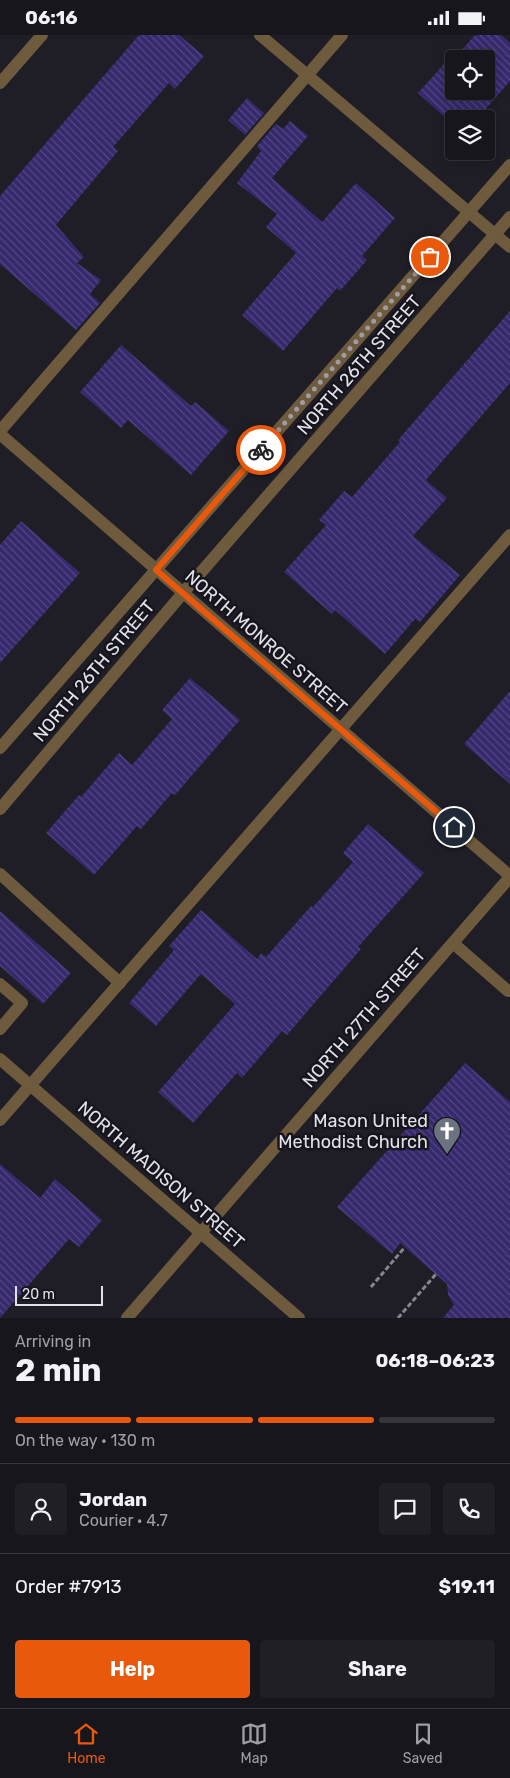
<!DOCTYPE html>
<html lang="en">
<head>
<meta charset="utf-8">
<style>
  :root { --surface:#17161c; --page:#201f25; --text:#f1f3f6; --muted:#9e9fa3; --line:#36353b; --accent:#ea580c }
  body { margin:0; font-family:Rubik,sans-serif; background:var(--page); color:var(--text); height:100vh; display:flex; flex-direction:column; font-size:19px; white-space:nowrap }
  * { box-sizing:border-box; margin:0 }
  p { font-size:16px; color:var(--muted) }
  .icon { flex:none; width:28px; height:28px; fill:none; stroke:currentColor; stroke-width:2; stroke-linecap:round; stroke-linejoin:round }
  .map { position:relative; height:1283px; overflow:hidden }
  .sheet { display:flex; flex-direction:column; background:var(--surface); flex:1 }
  .sheet>* { flex:none }
  .fabs { position:absolute; left:445px; top:15px; display:grid; gap:10px }
  .fabs a { display:grid; place-items:center; width:50px; height:50px; border-radius:5px; background:var(--surface); box-shadow:0 2px 12px #0003,0 0 0 1px var(--line); font-size:25px }
  .scale { position:absolute; left:15px; bottom:12px; width:88px; box-sizing:border-box; padding-left:5px; border:2px solid #e2e1e7; border-top:0; font-size:14px; line-height:18px; white-space:nowrap; color:#e2e1e7; -webkit-text-stroke:4px #16141d; paint-order:stroke }
  .pin { position:absolute; display:grid; place-items:center; width:42px; height:42px; color:#fff; margin:-21px; border:2px solid #fff; border-radius:50%; box-shadow:0 1px 5px #0007 }
  .courier { position:absolute; display:grid; place-items:center; width:50px; height:50px; margin:-25px; border:4px solid #ea580c; border-radius:50%; background:#fff; color:#222; box-shadow:0 1px 6px #0007 }
  .overview em { font-style:normal; font-weight:700 }
  .overview div { display:flex; flex-direction:column-reverse }
  .overview { display:flex; align-items:center; justify-content:space-between; height:85px; padding:0 15px }
  h1 { font-size:32px; font-weight:700; line-height:38px }
  .bar { display:grid; grid-template-columns:repeat(4,1fr); gap:8px 5px; align-content:center; height:60px; padding:0 15px }
  .bar i { height:6px; border-radius:4px; background:var(--line) }
  .bar .active { background:var(--accent) }
  .bar p { grid-column:span 4 }
  .line { display:flex; align-items:center; gap:12px; padding:0 15px; border-top:1px solid var(--line) }
  .line div { flex:1 }
  .round { display:grid; place-items:center; flex:none; width:52px; height:52px; border-radius:5px; background:var(--page) }
  .action { display:flex; gap:10px; margin-top:auto; padding:10px 15px }
  .action a { flex:1; height:58px; border-radius:5px; background:var(--accent); color:#fff; font-size:20px; font-weight:700; line-height:58px; text-align:center }
  .action a+a { background:var(--page); color:var(--text) }
  .status { display:flex; justify-content:space-between; align-items:center; height:35px; padding:0 25px; background:var(--surface); direction:ltr }
  .status svg { height:14px; fill:currentColor }
  .menu { display:flex; justify-content:space-around; align-items:center; height:70px; border-top:1px solid var(--line); background:var(--surface); font-size:14px; color:var(--muted) }
  .menu a { display:grid; justify-items:center; gap:2px }
  .menu .active { color:var(--accent) }
  .map>svg:first-child { display:block }
</style>
</head>
<body>
<div class="status"><b>06:16</b><svg viewBox="0 0 49 12"><path d="M0 12V9h3v3zM5 12V6h3v6zM10 12V3h3v9zM15 12V0h3v12zM26 1h20v11H26zM47 4h2v5h-2z"/></svg></div>
<div class="map">
<svg width="510" height="1283" viewBox="0 0 510 1283">
  <defs>
    <pattern id="building-back-hatch" width="6" height="6" patternUnits="userSpaceOnUse" patternTransform="scale(1.25)"><rect width="6" height="6" fill="#36296d"/><path d="M-1 5l2 2M0 0l6 6M5-1l2 2" fill="none" stroke="#534882"/></pattern>
  </defs>
  <rect width="100%" height="100%" fill="#1f1d26"/>
  <g fill="url(#building-back-hatch)">
    <path d="M139,0H179L204,21L175,54L169,48L113,112L118,116L56,190L84,222L77,228L101,245L90,259L100,268L76,295L0,229V161Z"/>
    <path d="M475,0H501L510,8V46L477,84H447L418,58L445,28L448,31L454,24V56H486V24H454Z"/>
    <path d="M247,63L264,78L245,100L228,85Z"/>
    <path d="M290,86L308,101L272,143L322,187L356,148L395,183L362,221L367,225L340,256L337,253L283,316L242,280L296,218L266,192L277,179L237,148L261,116L257,111L276,89L283,94Z"/>
    <path d="M510,276V348L426,445L447,463L413,501L460,540L420,587L415,584L385,619L335,575L332,579L284,537L326,490L319,485L344,456L352,462L400,407L398,405Z"/>
    <path d="M121,310L191,371L195,367L229,396L191,440L128,385L121,393L80,357Z"/>
    <path d="M21,486L80,538L0,628V510Z"/>
    <path d="M190,643L240,685L175,760L172,758L141,794L137,791L94,840L46,798L79,760L81,762L119,718L132,730L172,684L162,675Z"/>
    <path d="M510,656V749L464,709Z"/>
    <path d="M368,789L424,838L358,912L361,914L287,1000L282,996L242,1043L237,1038L193,1088L158,1057L235,969L201,939L156,991L129,968L174,915L169,911L201,875L257,924L261,918L266,922L311,871L313,872L353,827L343,818Z"/>
    <path d="M0,876L71,938L43,969L0,931Z"/>
    <path d="M465,1028L510,1067V1283H443L454,1270L448,1260L447,1249L400,1208L392,1219L337,1172Z"/>
    <path d="M0,1129L40,1163L55,1144L102,1185L79,1212L69,1204L0,1283Z"/>
  </g>
  <g fill="none" stroke-linecap="round" stroke-linejoin="round">
    <g stroke="#86858c" stroke-width="3" stroke-dasharray="5 2.5" stroke-linecap="butt">
      <path d="M371,1252L405,1212"/>
      <path d="M398,1283L436,1239"/>
    </g>
    <g stroke="#6e5a3d" stroke-width="12">
      <path d="M0,396L342,0"/>
      <path d="M0,839L120,948"/>
      <path d="M453,908L508,956"/>
      <path d="M0,949L22,968L0,994"/>
      <path d="M0,1085L510,500"/>
    </g>
    <g stroke="#6e5a3d" stroke-width="12">
      <path d="M260,0L510,212"/>
      <path d="M0,48L42,0"/>
      <path d="M0,399L510,841"/>
      <path d="M0,1024L299,1283"/>
      <path d="M127,1283L510,842"/>
    </g>
    <g stroke="#6e5a3d" stroke-width="12">
      <path d="M0,713L510,130"/>
      <path d="M0,774L183,558L510,182"/>
    </g>
  </g>
  <g fill="none" stroke-linecap="round" stroke-linejoin="round">
    <path stroke="#9e9ca3" stroke-width="5" stroke-dasharray="0 9" d="M261,415L430,222"/>
    <path stroke="#ea580c" stroke-width="6" d="M261,415L156,535L454,792"/>
  </g>
  <defs>
    <symbol id="church-pin" viewBox="-11 -11 22 30"><path d="M0 17L-7.5 6A9.5 9.5 0 1 1 7.5 6Z" fill="#6b7280" stroke="#16141d"/><path d="M-1.2-6h2.4v3.5h3.3v2.4h-3.3V6h-2.4V-.1h-3.3v-2.4h3.3Z" fill="#fff"/></symbol>
  </defs>
  <g fill-rule="evenodd">
    <use href="#church-pin" x="431" y="1080" width="32" height="43"/>
  </g>
  <g text-anchor="middle" dominant-baseline="central" stroke-width="5" stroke-linejoin="round" paint-order="stroke">
    <g font-size="18" fill="#e2e1e7" stroke="#16141d">
      <text transform="translate(359 330) rotate(-49)">NORTH 26TH STREET</text>
      <text transform="translate(266 607) rotate(41)">NORTH MONROE STREET</text>
      <text transform="translate(94 636) rotate(-50)">NORTH 26TH STREET</text>
      <text transform="translate(364 983) rotate(-49)">NORTH 27TH STREET</text>
      <text transform="translate(161 1140) rotate(41)">NORTH MADISON STREET</text>
    </g>
    <g font-size="18" fill="#e2e1e7" stroke="#16141d" text-anchor="end">
      <text x="428" y="1086">Mason United<tspan x="428" dy="21">Methodist Church</tspan></text>
    </g>
  </g>
</svg>
<div class="fabs">
<a><svg class="icon" aria-label="locate" viewBox="0 0 24 24"><circle cx="12" cy="12" r="6"/><path d="M12 2v4M12 18v4M2 12h4M18 12h4"/></svg></a>
<a><svg class="icon" aria-label="layers" viewBox="0 0 24 24"><path d="M12 4l9 5-9 5-9-5zM3 14l9 5 9-5"/></svg></a>
</div>
<div class="scale">20 m</div>
<div class="pin" style="left:430px;top:222px;background:#ea580c"><svg class="icon" aria-label="bag" viewBox="0 0 24 24"><path d="M5 8h14l-1 12H6zM9 8a3 3 0 0 1 6 0"/></svg></div>
<div class="pin" style="left:454px;top:792px;background:#1f2937"><svg class="icon" aria-label="home" viewBox="0 0 24 24"><path d="M3 11l9-7 9 7M6 9v11h12V9"/></svg></div>
<div class="courier" style="left:261px;top:415px"><svg class="icon" aria-label="bike" viewBox="0 0 24 24"><circle cx="6" cy="16" r="4"/><circle cx="18" cy="16" r="4"/><path d="M6 16l4-8h5l3 8M10 8l3 8H6M13 5h3"/></svg></div>
</div>
<section class="sheet">
<div class="overview"><div><h1>2 min</h1><p>Arriving in</p></div><em>06:18–06:23</em></div>
<div class="bar"><i class="active"></i><i class="active"></i><i class="active"></i><i></i><p>On the way · 130 m</p></div>
<div class="line" style="height:90px"><a class="round"><svg class="icon" aria-label="person" viewBox="0 0 24 24"><circle cx="12" cy="8" r="4"/><path d="M4 21q1-7 8-7t8 7"/></svg></a><div><b>Jordan</b><p>Courier · 4.7</p></div><a class="round"><svg class="icon" aria-label="chat" viewBox="0 0 24 24"><path d="M4 5h16v11H9l-5 4z"/></svg></a><a class="round"><svg class="icon" aria-label="phone" viewBox="0 0 24 24"><path d="M5 4h4l2 5-3 2q2 4 5 5l2-3 5 2v4C11 20 4 13 5 4z"/></svg></a></div>
<div class="line" style="height:65px"><div>Order #7913</div><b>$19.11</b></div>
<div class="action"><a>Help</a><a>Share</a></div>
</section>
<nav class="menu">
<a class="active"><svg class="icon" aria-label="home" viewBox="0 0 24 24"><path d="M3 11l9-7 9 7M6 9v11h12V9"/></svg>Home</a>
<a><svg class="icon" aria-label="map" viewBox="0 0 24 24"><path d="M3 6l6-2 6 2 6-2v14l-6 2-6-2-6 2zM9 4v14M15 6v14"/></svg>Map</a>
<a><svg class="icon" aria-label="saved" viewBox="0 0 24 24"><path d="M7 4h10v16l-5-4-5 4z"/></svg>Saved</a>
</nav>
</body>
</html>
